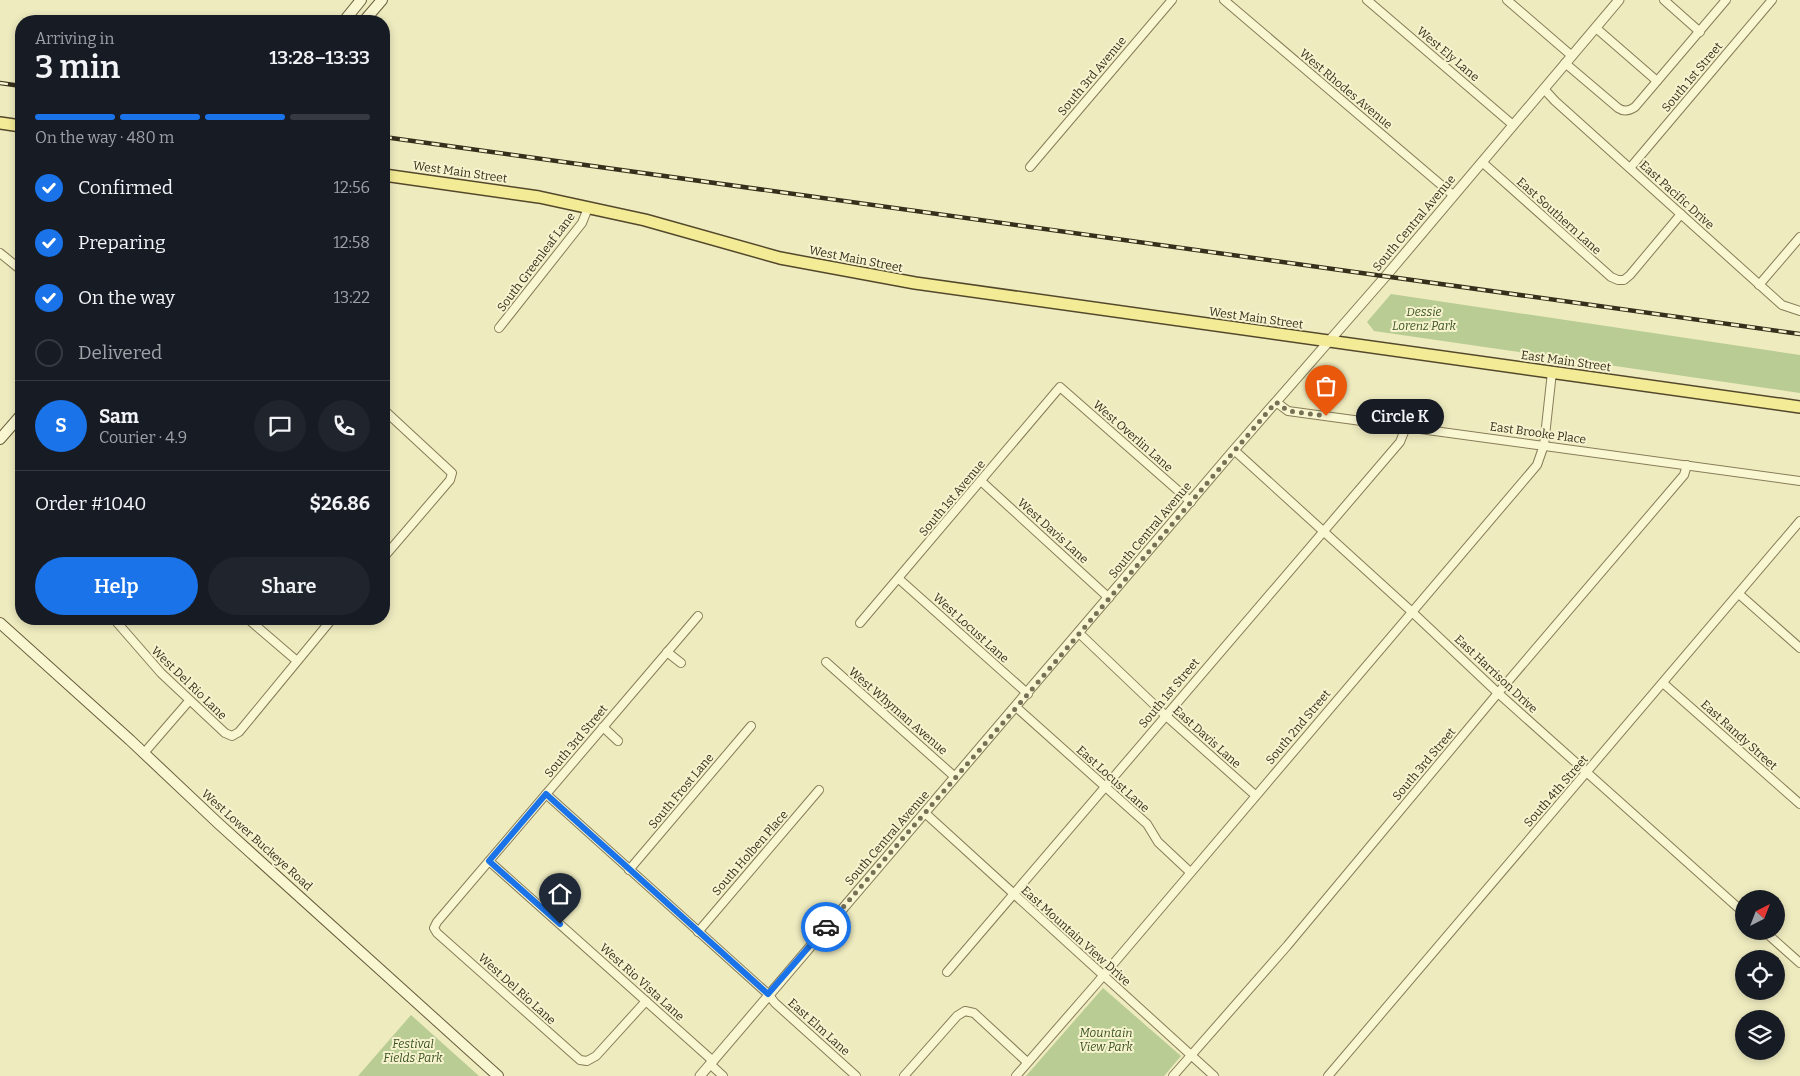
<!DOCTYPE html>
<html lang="en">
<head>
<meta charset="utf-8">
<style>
  :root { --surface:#171b24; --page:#20242c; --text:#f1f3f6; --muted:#9ea1a6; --line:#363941; --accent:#1a73e8 }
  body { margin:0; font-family:Bitter,serif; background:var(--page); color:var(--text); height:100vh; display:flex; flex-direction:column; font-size:19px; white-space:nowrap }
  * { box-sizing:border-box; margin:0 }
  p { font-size:16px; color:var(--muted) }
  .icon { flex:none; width:28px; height:28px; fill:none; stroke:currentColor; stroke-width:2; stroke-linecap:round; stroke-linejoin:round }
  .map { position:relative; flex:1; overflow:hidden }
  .panel { position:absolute; left:15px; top:15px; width:375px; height:610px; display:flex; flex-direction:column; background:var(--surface); border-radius:20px; box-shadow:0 2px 8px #0003 }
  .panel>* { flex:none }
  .needle { width:32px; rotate:42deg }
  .buttons { position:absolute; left:1735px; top:890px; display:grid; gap:10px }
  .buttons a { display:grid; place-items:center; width:50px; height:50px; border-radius:50%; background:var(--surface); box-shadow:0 2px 8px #0003; font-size:25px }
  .pin { position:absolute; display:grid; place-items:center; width:42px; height:42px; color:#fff; margin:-51px -21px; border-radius:50% 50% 50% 0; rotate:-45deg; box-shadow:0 0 5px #0007 }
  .pin .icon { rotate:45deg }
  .courier { position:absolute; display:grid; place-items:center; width:50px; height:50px; margin:-25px; border:4px solid #1a73e8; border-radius:50%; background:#fff; color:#222; box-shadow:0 1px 6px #0007 }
  .bubble { position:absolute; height:35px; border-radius:18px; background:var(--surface); box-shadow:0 2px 8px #0003; font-size:16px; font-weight:600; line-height:35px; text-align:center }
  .summary em { font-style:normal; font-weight:600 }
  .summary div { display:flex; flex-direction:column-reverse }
  .summary { display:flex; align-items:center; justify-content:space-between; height:85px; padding:0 20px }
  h1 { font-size:32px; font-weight:600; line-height:38px }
  .bar { display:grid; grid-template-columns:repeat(4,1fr); gap:8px 5px; align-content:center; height:60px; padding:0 20px }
  .bar i { height:6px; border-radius:4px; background:var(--line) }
  .bar .active { background:var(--accent) }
  .bar p { grid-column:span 4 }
  .line { display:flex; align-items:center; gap:12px; padding:0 20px; border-top:1px solid var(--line) }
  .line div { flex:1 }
  .round { display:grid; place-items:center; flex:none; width:52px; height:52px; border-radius:26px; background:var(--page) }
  ol { padding:0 20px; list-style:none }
  li { display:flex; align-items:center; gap:15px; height:55px }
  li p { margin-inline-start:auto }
  li .icon { padding:5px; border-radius:50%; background:var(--accent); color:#fff; stroke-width:4 }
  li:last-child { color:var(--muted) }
  li i { width:28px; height:28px; border:2px solid var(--line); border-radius:50% }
  .primary-button { display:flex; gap:10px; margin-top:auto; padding:10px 20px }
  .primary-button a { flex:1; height:58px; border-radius:30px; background:var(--accent); color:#fff; font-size:20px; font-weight:600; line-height:58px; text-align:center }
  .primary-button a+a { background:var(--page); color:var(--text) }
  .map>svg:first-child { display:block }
</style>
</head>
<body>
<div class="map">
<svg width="1800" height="1076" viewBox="0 0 1800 1076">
  <rect width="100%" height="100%" fill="#eeebbf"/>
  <g fill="#b8cc93">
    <path d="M1391,294L1800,355V393L1374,331L1367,322Z"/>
    <path d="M1103,988L1181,1056L1164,1076H1026Z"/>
    <path d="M411,1015L479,1076H358Z"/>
  </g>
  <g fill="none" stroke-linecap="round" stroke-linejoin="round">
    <defs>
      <g id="minor">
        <path d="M1224,0L1453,195"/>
        <path d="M1367,0L1513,125"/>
        <path d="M1507,0L1572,56"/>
        <path d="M1664,0L1700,32"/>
        <path d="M1596,28L1657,81"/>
        <path d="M1565,63L1618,108C1624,112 1629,111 1635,107L1726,0"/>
        <path d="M1544,89L1555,101L1782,305L1800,311"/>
        <path d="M1482,162L1611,277L1618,280H1624L1630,275L1681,214"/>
        <path d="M1030,167L1172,0"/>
        <path d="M1630,168L1772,0"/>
        <path d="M0,253L21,270"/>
        <path d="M1759,285L1800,237"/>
        <path d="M499,328L582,223L588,208"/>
        <path d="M1276,402L1288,411L1800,481"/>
        <path d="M384,410L452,473L450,480L384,557"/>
        <path d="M1234,450L1411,611L1498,693L1744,913"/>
        <path d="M981,481L1109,598"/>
        <path d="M899,579L1028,694"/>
        <path d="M1739,594L1800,648"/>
        <path d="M114,619L161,673L225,733L232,736L239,732L332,619"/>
        <path d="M248,619L297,661"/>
        <path d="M860,623L1060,387L1191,502"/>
        <path d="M1079,633L1165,715L1255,795"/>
        <path d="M667,652L681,663"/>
        <path d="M826,662L955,777"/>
        <path d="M1663,683L1800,804"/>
        <path d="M1016,707L1147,824L1158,842L1190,872"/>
        <path d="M603,727L618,741"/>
        <path d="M144,753L189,701"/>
        <path d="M546,794L768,994L775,1003L856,1076"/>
        <path d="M925,813L1214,1076"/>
        <path d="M489,861L713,1061"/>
        <path d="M629,870L751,726"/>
        <path d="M1764,931L1800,963"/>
        <path d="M698,932L819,790"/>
        <path d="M947,972L1400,442L1406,427"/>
        <path d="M646,1001L596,1056L587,1061L580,1060L437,933L434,928L437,922L698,616"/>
        <path d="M710,1064L723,1076"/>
        <path d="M904,1076L957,1016L965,1011L974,1013L1027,1062"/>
        <path d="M1016,1076L1097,983L1537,465L1544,445L1552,372"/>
        <path d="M1173,1076L1287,946L1498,693L1684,475L1687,465"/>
        <path d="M1328,1076L1800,521"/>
      </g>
      <path id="tertiary" d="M700,1076L1234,450L1385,277L1619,0"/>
      <g id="secondary">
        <path d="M344,21L361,0"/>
        <path d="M364,21L382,0"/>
        <path d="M0,439L21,415"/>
        <path d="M0,623L130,740L219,824L498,1076"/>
      </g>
      <g id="primary">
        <path d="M0,123L21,126"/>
        <path d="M384,175L539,197L645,220L780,258L915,283L1800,407"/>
      </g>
    </defs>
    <use href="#minor" stroke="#877c57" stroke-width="10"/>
    <use href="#tertiary" stroke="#877c57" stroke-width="11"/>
    <use href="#secondary" stroke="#695c3b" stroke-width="12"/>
    <use href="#primary" stroke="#54482c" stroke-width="14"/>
    <use href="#minor" stroke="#f9f6d2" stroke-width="8"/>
    <use href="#tertiary" stroke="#f9f6d2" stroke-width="9"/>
    <use href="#secondary" stroke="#f9f6d2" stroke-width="10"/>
    <use href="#primary" stroke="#f3eb95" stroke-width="11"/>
    <defs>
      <g id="rail">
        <path d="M0,83L21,86"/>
        <path d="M384,137L1800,334"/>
      </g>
    </defs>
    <use href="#rail" stroke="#362f1c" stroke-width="4.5"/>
    <use href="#rail" stroke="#f6f3ce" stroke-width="2.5" stroke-dasharray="8" stroke-linecap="butt"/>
  </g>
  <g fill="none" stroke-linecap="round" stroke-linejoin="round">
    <path stroke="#767155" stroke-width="5" stroke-dasharray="0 9" d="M826,927L1028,694L1276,402L1288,411L1326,416"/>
    <path stroke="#1a73e8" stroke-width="6" d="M560,924L489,861L546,794L768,994L826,927"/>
  </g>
  <g text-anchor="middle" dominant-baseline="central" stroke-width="4" stroke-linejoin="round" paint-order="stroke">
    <g font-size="12" fill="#362f1c" stroke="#f6f3ce">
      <text transform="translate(1448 54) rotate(40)">West Ely Lane</text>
      <text transform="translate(1092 76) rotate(-50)">South 3rd Avenue</text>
      <text transform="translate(1692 77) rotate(-50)">South 1st Street</text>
      <text transform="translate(1346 89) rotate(40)">West Rhodes Avenue</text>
      <text transform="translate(460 172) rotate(8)">West Main Street</text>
      <text transform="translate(1677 195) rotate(42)">East Pacific Drive</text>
      <text transform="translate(1559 216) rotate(42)">East Southern Lane</text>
      <text transform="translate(1414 223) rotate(-50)">South Central Avenue</text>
      <text transform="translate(856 259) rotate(11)">West Main Street</text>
      <text transform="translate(536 262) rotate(-53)">South Greenleaf Lane</text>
      <text transform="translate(1256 318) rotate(8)">West Main Street</text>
      <text transform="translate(1566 361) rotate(8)">East Main Street</text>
      <text transform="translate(1538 433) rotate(8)">East Brooke Place</text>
      <text transform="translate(1133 436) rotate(41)">West Overlin Lane</text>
      <text transform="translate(952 498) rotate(-50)">South 1st Avenue</text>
      <text transform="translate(1150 530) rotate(-50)">South Central Avenue</text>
      <text transform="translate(1053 531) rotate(42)">West Davis Lane</text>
      <text transform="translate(971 628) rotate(42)">West Locust Lane</text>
      <text transform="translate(1496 674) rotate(43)">East Harrison Drive</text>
      <text transform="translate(189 683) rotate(44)">West Del Rio Lane</text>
      <text transform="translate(1169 693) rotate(-50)">South 1st Street</text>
      <text transform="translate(898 711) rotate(41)">West Whyman Avenue</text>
      <text transform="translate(1298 727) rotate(-50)">South 2nd Street</text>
      <text transform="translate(1739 735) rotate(42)">East Randy Street</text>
      <text transform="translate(1207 737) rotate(42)">East Davis Lane</text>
      <text transform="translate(576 741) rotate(-50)">South 3rd Street</text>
      <text transform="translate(1424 764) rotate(-50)">South 3rd Street</text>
      <text transform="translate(1113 779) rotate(42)">East Locust Lane</text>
      <text transform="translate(681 791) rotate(-50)">South Frost Lane</text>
      <text transform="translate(1556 791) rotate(-49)">South 4th Street</text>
      <text transform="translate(887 838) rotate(-49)">South Central Avenue</text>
      <text transform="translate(257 840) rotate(42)">West Lower Buckeye Road</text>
      <text transform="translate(750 853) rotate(-49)">South Holben Place</text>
      <text transform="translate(1076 936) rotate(42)">East Mountain View Drive</text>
      <text transform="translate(642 982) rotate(42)">West Rio Vista Lane</text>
      <text transform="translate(517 989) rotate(42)">West Del Rio Lane</text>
      <text transform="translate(819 1027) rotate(42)">East Elm Lane</text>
    </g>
    <g font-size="12" font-style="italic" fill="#3b5322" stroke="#f6f3ce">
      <text x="1424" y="312">Dessie<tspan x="1424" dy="14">Lorenz Park</tspan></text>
      <text x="1106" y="1033">Mountain<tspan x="1106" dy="14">View Park</tspan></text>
      <text x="413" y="1044">Festival<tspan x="413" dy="14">Fields Park</tspan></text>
    </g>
  </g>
</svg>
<div class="buttons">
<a><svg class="needle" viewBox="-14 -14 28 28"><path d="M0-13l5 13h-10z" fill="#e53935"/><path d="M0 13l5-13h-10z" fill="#9ea1a6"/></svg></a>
<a><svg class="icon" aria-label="locate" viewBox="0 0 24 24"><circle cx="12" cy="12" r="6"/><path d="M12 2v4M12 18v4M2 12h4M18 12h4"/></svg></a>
<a><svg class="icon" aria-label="layers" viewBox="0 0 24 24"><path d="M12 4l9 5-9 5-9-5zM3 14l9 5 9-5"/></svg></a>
</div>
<div class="pin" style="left:1326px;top:416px;background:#ea580c"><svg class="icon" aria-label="bag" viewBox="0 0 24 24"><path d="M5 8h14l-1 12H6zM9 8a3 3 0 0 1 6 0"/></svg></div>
<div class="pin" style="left:560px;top:924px;background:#1f2937"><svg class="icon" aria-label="home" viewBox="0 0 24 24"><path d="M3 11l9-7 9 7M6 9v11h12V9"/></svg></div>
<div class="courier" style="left:826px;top:927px"><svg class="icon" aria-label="car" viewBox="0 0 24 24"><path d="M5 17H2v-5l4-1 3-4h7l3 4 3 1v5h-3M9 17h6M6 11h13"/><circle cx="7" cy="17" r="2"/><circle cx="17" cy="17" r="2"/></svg></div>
<div class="bubble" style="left:1356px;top:399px;width:88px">Circle K</div>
<section class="panel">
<div class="summary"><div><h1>3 min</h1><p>Arriving in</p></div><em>13:28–13:33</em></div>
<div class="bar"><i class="active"></i><i class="active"></i><i class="active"></i><i></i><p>On the way · 480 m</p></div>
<ol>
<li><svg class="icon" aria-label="check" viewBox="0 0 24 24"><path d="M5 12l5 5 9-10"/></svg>Confirmed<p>12:56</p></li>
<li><svg class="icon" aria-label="check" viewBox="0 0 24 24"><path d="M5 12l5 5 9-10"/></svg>Preparing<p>12:58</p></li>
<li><svg class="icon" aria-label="check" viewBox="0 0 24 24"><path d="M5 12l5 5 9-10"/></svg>On the way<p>13:22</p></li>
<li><i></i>Delivered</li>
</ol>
<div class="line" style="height:90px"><b class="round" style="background:var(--accent);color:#fff">S</b><div><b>Sam</b><p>Courier · 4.9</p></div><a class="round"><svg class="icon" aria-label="chat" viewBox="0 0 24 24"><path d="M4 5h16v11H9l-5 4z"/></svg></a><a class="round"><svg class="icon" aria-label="phone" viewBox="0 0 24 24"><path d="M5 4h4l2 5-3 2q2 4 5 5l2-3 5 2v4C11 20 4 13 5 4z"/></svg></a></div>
<div class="line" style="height:65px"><div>Order #1040</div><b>$26.86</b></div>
<div class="primary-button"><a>Help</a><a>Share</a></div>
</section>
</div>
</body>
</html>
